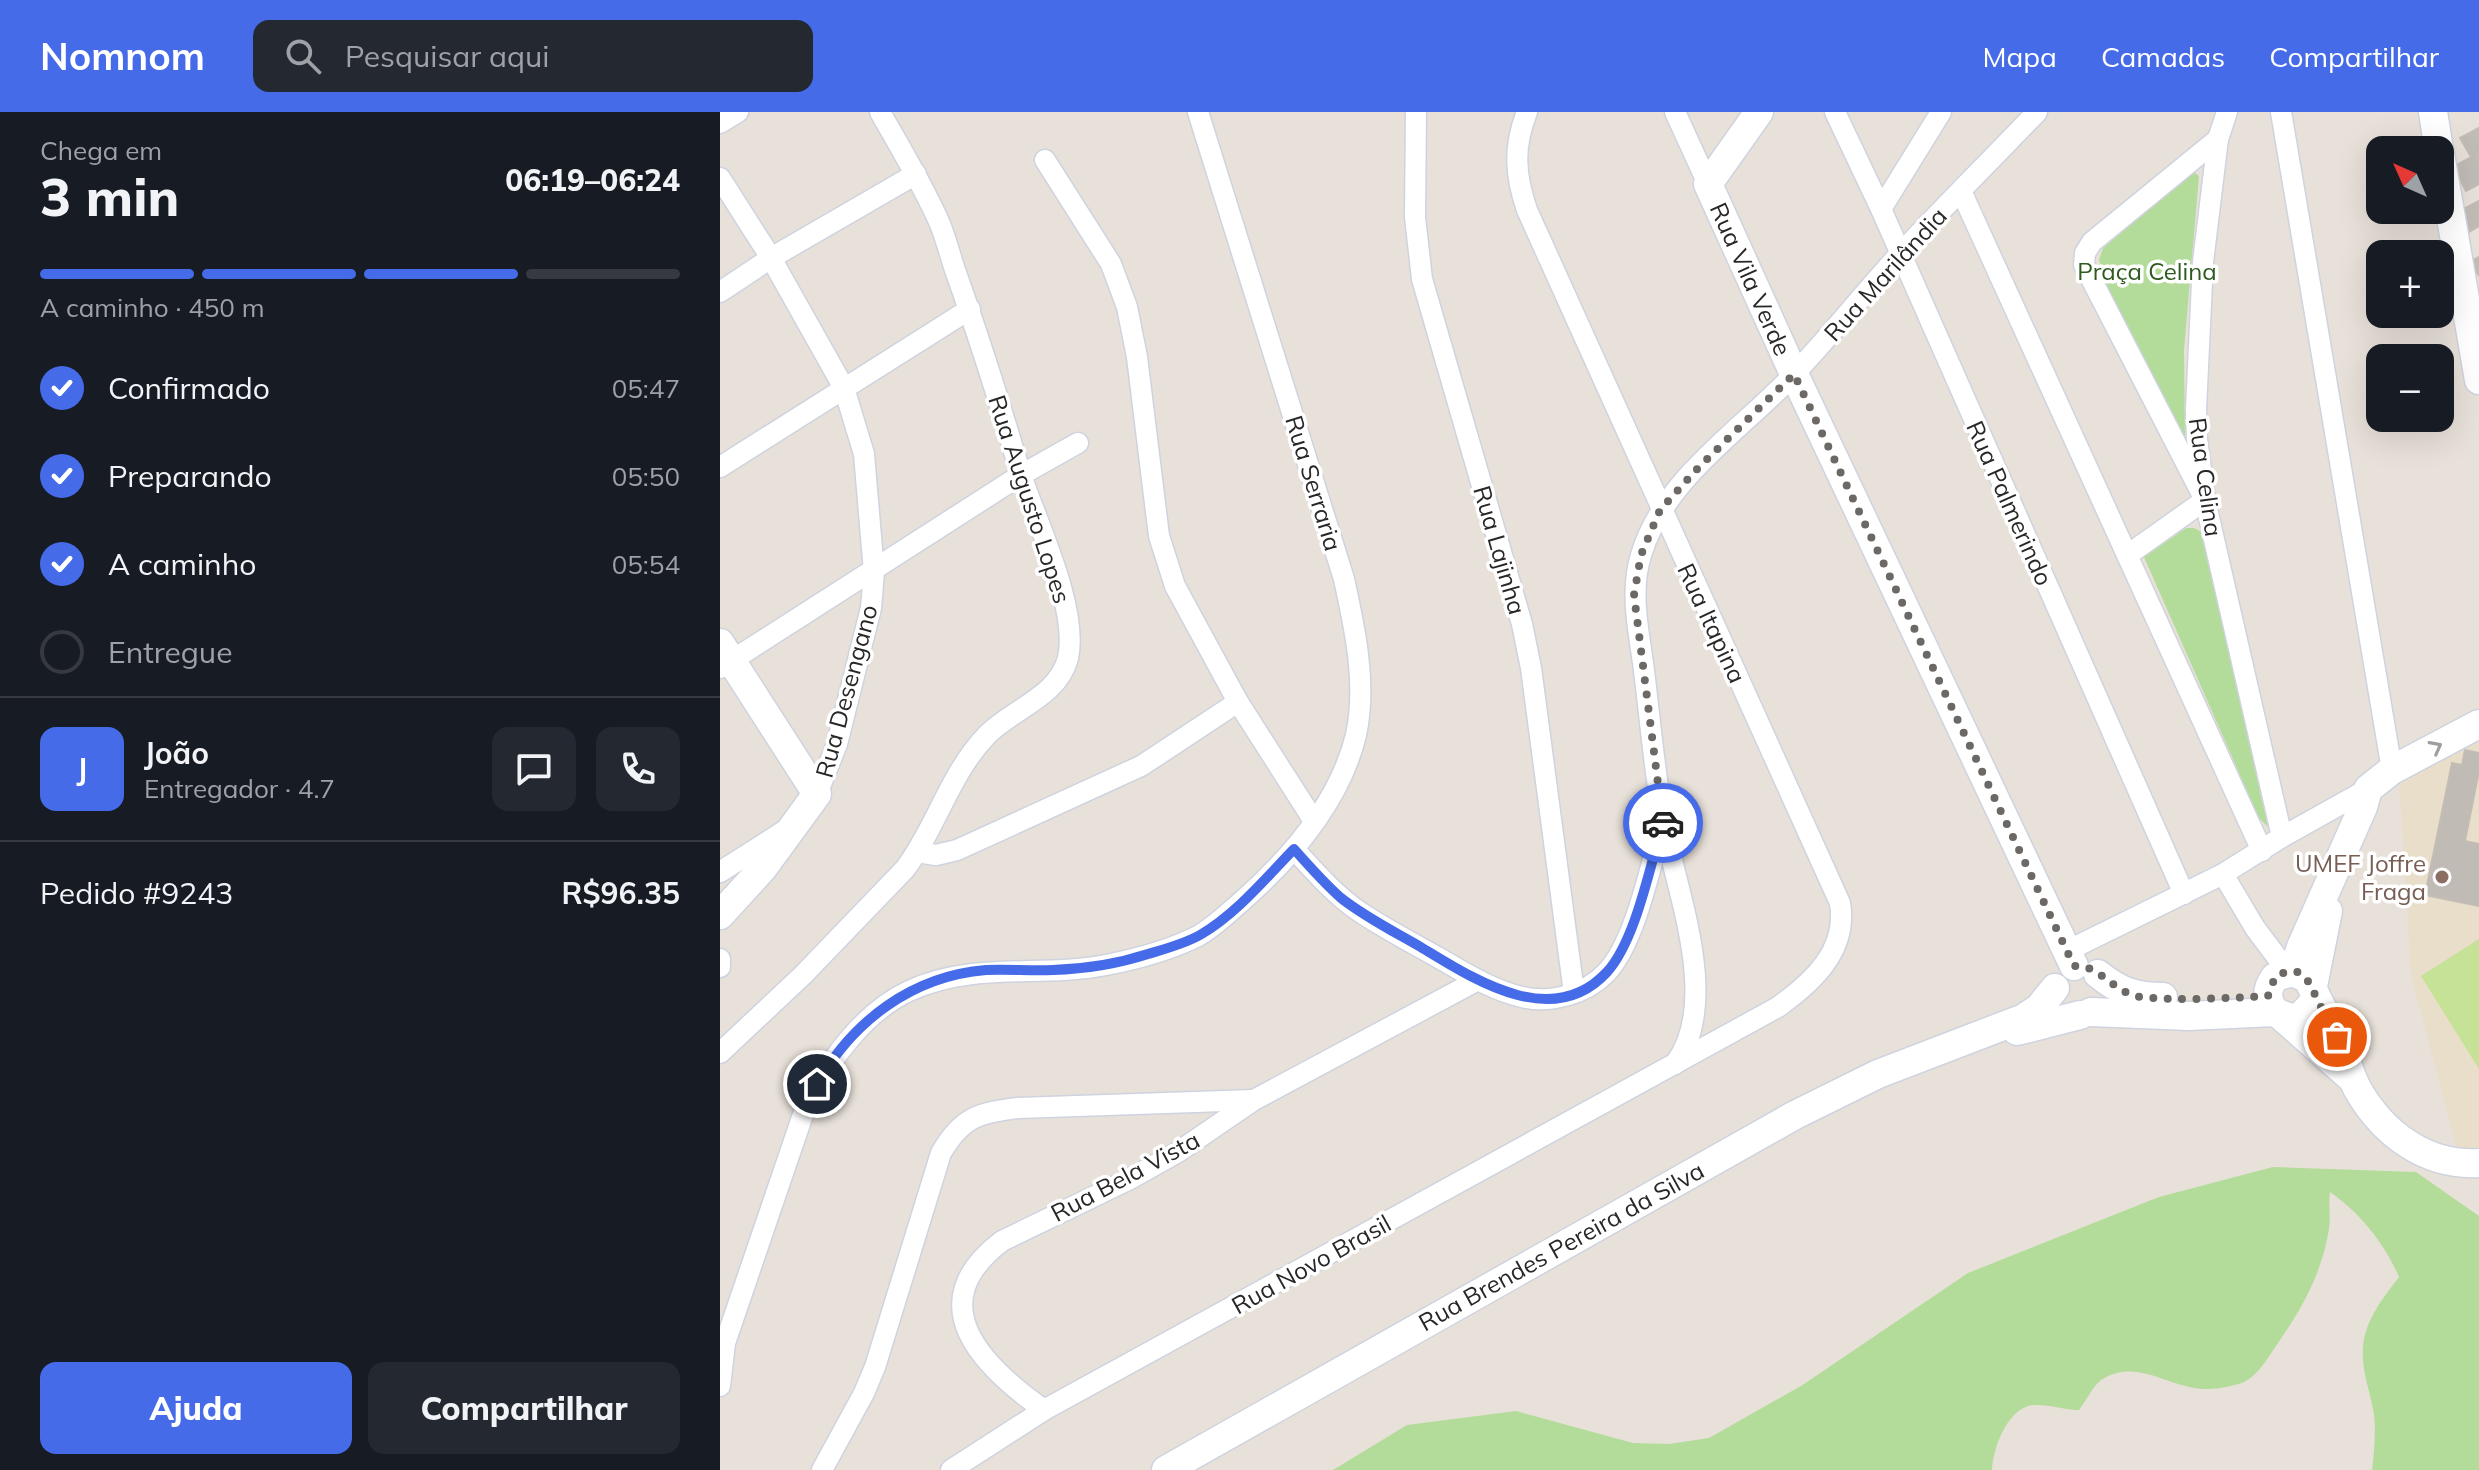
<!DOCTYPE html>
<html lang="pt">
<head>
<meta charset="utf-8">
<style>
  :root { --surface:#171b24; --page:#242831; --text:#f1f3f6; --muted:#9ea1a6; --line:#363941; --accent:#466be9 }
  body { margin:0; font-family:Mulish,sans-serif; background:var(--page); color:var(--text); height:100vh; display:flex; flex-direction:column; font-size:30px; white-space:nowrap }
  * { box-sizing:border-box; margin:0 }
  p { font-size:26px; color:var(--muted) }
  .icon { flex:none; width:44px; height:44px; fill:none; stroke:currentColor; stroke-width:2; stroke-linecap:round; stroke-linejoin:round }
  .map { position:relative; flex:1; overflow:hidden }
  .panel { display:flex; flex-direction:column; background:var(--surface); width:720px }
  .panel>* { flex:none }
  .needle { width:52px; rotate:315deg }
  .fabs { position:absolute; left:1646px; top:24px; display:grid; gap:16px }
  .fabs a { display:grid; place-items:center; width:88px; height:88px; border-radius:16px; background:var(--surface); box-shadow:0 8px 32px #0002; font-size:40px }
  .pin { position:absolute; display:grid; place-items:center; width:68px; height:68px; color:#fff; margin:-34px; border:4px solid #fff; border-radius:50%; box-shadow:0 2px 8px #0007 }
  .courier { position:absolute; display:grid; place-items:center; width:80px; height:80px; margin:-40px; border:6px solid #466be9; border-radius:50%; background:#fff; color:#222; box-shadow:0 2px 10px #0007 }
  .overview em { font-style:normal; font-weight:800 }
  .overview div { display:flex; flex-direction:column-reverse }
  .overview { display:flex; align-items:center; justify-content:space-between; height:136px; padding:0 40px }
  h1 { font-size:52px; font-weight:800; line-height:60px }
  .bar { display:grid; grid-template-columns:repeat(4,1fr); gap:12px 8px; align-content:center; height:96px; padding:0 40px }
  .bar i { height:10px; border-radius:6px; background:var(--line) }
  .bar .active { background:var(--accent) }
  .bar p { grid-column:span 4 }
  .line { display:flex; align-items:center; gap:20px; padding:0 40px; border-top:2px solid var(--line) }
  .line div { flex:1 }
  .round { display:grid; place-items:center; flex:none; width:84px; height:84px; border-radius:16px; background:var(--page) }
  ol { padding:0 40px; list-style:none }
  li { display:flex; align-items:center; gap:24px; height:88px }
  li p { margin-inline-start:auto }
  li .icon { padding:8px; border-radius:50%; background:var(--accent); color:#fff; stroke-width:4 }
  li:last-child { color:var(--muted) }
  li i { width:44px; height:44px; border:4px solid var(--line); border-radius:50% }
  .action { display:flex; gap:16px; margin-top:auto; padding:16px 40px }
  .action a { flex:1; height:92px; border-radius:16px; background:var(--accent); color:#fff; font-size:32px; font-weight:800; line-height:92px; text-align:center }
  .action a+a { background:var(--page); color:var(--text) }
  header { display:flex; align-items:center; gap:48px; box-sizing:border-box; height:112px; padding:0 40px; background:var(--accent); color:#fff }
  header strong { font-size:38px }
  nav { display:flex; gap:44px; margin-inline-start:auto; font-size:28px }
  .search { width:560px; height:72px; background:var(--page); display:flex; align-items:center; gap:20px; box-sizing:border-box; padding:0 28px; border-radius:16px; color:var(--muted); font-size:30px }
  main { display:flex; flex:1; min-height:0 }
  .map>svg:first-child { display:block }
</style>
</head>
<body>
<header>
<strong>Nomnom</strong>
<div class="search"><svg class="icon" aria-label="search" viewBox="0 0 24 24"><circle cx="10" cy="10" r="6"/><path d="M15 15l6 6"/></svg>Pesquisar aqui</div>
<nav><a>Mapa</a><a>Camadas</a><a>Compartilhar</a></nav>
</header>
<main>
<section class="panel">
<div class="overview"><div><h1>3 min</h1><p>Chega em</p></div><em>06:19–06:24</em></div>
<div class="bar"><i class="active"></i><i class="active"></i><i class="active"></i><i></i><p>A caminho · 450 m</p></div>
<ol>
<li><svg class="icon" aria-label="check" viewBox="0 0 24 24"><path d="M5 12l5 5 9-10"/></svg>Confirmado<p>05:47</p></li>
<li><svg class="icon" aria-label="check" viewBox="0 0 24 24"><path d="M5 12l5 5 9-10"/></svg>Preparando<p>05:50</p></li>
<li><svg class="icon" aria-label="check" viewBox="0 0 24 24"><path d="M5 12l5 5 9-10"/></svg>A caminho<p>05:54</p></li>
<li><i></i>Entregue</li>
</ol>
<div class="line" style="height:144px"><b class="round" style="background:var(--accent);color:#fff">J</b><div><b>João</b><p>Entregador · 4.7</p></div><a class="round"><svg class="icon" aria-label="chat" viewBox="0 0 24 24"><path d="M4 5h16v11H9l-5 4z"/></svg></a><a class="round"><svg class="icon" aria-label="phone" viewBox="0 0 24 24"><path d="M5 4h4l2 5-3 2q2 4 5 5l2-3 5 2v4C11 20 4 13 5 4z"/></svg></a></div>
<div class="line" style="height:104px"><div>Pedido #9243</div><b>R$96.35</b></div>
<div class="action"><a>Ajuda</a><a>Compartilhar</a></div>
</section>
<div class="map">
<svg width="1759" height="1358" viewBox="0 0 1759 1358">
  <rect width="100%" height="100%" fill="#e8e1d9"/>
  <path fill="#e9deca" d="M1759,625V1035L1738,1041L1691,863L1679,666Z"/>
  <g fill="#b3db9a">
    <path d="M1474,60L1479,64L1464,238L1465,328L1390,183L1379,148L1383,136Z"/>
    <path d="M1466,416H1474L1482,420L1548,715L1539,706L1424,445Z"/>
    <path d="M1553,1055L1696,1060L1759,1104V1358H1652C1654,1345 1656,1315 1654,1303C1651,1281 1641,1258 1643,1236C1644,1210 1664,1184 1679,1165C1665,1132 1640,1101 1610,1080C1608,1092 1611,1105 1609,1117C1602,1160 1584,1193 1560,1228C1550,1242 1540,1262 1524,1270C1514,1274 1498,1277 1488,1277C1450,1278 1418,1244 1381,1268C1373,1274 1366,1289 1359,1298C1344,1298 1321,1290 1308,1294C1286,1301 1273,1337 1272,1358H613L687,1313L796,1299L913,1331L949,1332L989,1326L1081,1274L1248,1161L1439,1085Z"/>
  </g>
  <path fill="#c5e296" d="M1759,827V957L1701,864Z"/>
  <g fill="#c1bbb6" stroke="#c3bdb4" stroke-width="2">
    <path d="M1759,16V41L1751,45L1740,26Z"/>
    <path d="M1759,41V72L1746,79L1733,55Z"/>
    <path d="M1759,89V114L1747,121L1736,101Z"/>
    <path d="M1759,145V164L1751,149Z"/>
    <path d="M1745,638L1759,641V659L1745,729L1759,732V794L1705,783L1732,651L1742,653Z"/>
  </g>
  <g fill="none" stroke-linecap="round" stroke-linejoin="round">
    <defs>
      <g id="street">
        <path d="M696,0L695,105L702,167L802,512L811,556L854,881"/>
        <path d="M955,0L988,72"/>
        <path d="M1115,0L1161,97L1464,782"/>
        <path d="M1507,0L1498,27L1483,150L1476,297L1477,327L1485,388L1562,725"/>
        <path d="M1561,0L1672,658"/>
        <path d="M0,11L18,0"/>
        <path d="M325,48L391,152L407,195L417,245L439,424L455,474L518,590L594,709"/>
        <path d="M0,66L51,146L124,276L144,342L154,460L151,496L117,632L97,682"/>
        <path d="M1241,79L1542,739"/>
        <path d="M1161,97L1221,0"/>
        <path d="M0,180L51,146L196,62"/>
        <path d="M0,355L250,197"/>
        <path d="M1409,442L1485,388L1364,153L1365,141L1372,130L1498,27"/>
        <path d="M0,556L301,363L358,331"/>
        <path d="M574,737C595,760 615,783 640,800C665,817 693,831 719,846C745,861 772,878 802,885C830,892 866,882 886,861C915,831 930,755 942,714"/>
        <path d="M197,740L216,743L237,738L421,654L518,590"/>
        <path d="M0,760L64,719"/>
        <path d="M1503,762L1535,816L1568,860"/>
        <path d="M1347,839L1503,762L1562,725L1648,677"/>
        <path d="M0,847V855"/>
        <path d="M0,941L83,863L185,757C216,716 230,661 267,623C292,597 338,585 348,546C359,496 316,409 300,360C280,292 259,225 235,158C230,143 226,127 220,112C203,73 181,37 160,0"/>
        <path d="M955,952C1001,890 957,782 944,713C934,659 930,604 923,551C918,515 910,479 921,443C944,366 1022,318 1075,261C1111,223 1143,182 1179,143C1224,95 1271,48 1317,0"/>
        <path d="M0,1274L5,1231L88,988C112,946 144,900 189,879C253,849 320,866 386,853C417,847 450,838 478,824C494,815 507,802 521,790C571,746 620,689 636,623C647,572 635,517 624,467L478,0"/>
        <path d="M324,1298C262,1254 199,1192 282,1129L410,1067L458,1040L534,988L758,868"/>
        <path d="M102,1358L144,1281L155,1255L221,1041C242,1005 258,1001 298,996L534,988"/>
        <path d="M231,1358L324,1298L1058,895C1093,870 1128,838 1120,791L807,98C795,63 793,35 807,0"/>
      </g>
      <g id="secondary">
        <path d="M1039,0L988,72L1074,262L1354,854"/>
        <path d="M1713,0L1719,38"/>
        <path d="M1720,42L1759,268"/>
        <path d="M0,531L97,682L43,756L0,803"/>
        <path d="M1573,860L1581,835L1643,695L1648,677L1672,658L1759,612"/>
        <path d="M1378,862C1400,880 1416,885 1443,885"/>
        <path d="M1593,874L1608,799"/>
        <path d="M1595,882C1602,897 1611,911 1618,926C1625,943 1629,962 1638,978C1664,1023 1707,1054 1759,1051"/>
        <path d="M1371,900L1469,904L1555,900L1571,906L1580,905L1593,891L1595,882L1588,867L1573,860L1555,865C1546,877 1546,888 1555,900"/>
        <path d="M1561,904L1629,964"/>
        <path d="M1297,919L1360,903"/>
        <path d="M446,1358L1075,1003L1158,962L1304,906L1319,896L1335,876"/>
      </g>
    </defs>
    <use href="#street" stroke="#cfd3df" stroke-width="23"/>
    <use href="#secondary" stroke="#cfd3df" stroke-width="31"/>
    <use href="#street" stroke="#fff" stroke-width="20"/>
    <use href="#secondary" stroke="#fff" stroke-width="28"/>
  </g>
  <defs><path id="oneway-chevron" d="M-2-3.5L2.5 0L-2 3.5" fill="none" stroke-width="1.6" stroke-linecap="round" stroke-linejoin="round" transform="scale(2)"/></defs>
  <use stroke="#9e9e9e" href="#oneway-chevron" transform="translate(1716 635) rotate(-28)"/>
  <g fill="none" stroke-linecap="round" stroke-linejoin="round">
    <path stroke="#6b6865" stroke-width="8" stroke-dasharray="0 14.4" d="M943,711L914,483L921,443L940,398L978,356L1074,262L1354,854C1380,852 1394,882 1421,885C1457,889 1510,886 1548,884L1555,865C1583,849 1588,869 1598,889C1604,901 1611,913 1617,925"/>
    <path stroke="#466be9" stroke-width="10" d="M97,972C133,909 192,864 266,858C288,857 311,859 333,858C365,857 397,852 428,842C445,837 464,832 480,823C516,802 545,767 574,737C589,754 604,771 621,786C645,805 673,819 699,834C752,866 832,920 887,860C916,828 930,753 943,711"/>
  </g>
  <circle fill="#8d6e63" stroke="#fff" stroke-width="3" cx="1722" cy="765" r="8"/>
  <g text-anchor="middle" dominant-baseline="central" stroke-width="7" stroke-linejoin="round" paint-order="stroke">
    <g font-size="24" fill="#2e5c1f" stroke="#fff">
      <text x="1427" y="159">Praça Celina</text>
    </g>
    <g font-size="24" fill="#272727" stroke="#fff">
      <text transform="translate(1165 162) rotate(-48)">Rua Marilândia</text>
      <text transform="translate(1031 167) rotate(66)">Rua Vila Verde</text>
      <text transform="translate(1486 365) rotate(82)">Rua Celina</text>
      <text transform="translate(594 371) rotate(73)">Rua Serraria</text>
      <text transform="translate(310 387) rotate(72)">Rua Augusto Lopes</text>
      <text transform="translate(1290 391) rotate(66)">Rua Palmerindo</text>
      <text transform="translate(780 438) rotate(74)">Rua Lajinha</text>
      <text transform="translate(992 511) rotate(65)">Rua Itapina</text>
      <text transform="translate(126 579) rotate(-75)">Rua Desengano</text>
      <text transform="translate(405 1064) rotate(-28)">Rua Bela Vista</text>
      <text transform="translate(841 1134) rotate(-29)">Rua Brendes Pereira da Silva</text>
      <text transform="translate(591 1152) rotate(-29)">Rua Novo Brasil</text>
    </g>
    <g font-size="24" fill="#785e54" stroke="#fff" text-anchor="end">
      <text x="1706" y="751">UMEF Joffre<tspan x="1706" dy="28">Fraga</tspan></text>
    </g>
  </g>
</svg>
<div class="fabs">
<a><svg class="needle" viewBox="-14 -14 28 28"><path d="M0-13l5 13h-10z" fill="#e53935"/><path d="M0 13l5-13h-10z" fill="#9ea1a6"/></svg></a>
<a>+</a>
<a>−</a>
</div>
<div class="pin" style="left:1617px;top:925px;background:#ea580c"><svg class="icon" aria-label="bag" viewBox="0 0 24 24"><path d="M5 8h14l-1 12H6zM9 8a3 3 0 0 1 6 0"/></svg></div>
<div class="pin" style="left:97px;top:972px;background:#1f2937"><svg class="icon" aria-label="home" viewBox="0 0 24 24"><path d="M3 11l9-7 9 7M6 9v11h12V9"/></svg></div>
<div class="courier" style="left:943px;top:711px"><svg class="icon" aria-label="car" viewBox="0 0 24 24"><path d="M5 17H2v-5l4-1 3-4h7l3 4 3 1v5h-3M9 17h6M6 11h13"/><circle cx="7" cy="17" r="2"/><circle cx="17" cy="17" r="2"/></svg></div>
</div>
</main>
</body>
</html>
